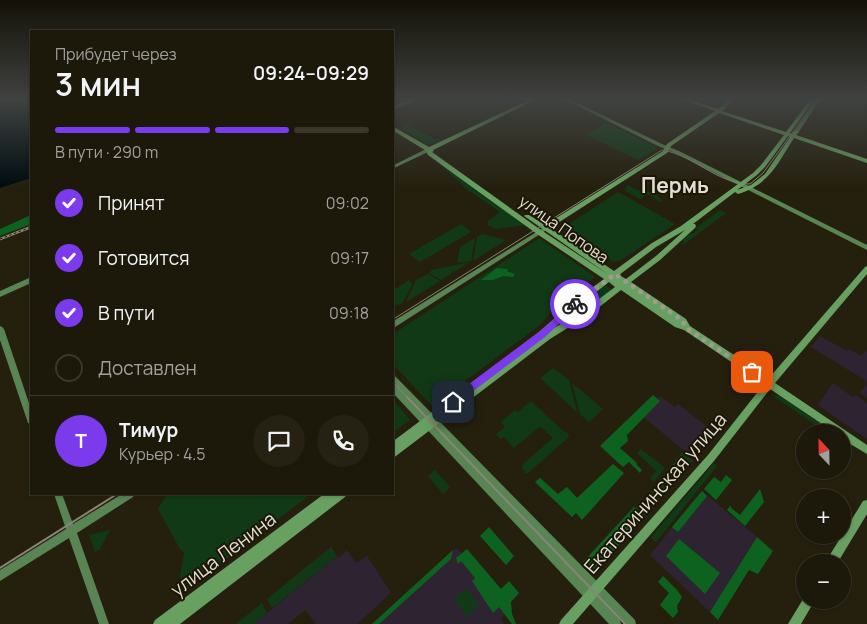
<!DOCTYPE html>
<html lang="ru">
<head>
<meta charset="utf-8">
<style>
  :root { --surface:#1c180a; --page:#252113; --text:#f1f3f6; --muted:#a0a09c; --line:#3a372b; --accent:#7c3aed }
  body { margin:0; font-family:Manrope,sans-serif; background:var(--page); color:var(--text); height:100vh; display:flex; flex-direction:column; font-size:19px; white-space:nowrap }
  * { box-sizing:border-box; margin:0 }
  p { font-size:16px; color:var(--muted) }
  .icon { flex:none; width:28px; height:28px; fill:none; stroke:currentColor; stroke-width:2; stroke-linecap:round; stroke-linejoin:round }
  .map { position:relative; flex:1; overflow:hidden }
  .side { position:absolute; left:30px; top:30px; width:364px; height:465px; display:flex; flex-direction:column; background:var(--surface); border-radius:0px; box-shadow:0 1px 4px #0004,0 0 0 1px var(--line) }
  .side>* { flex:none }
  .needle { width:32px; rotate:338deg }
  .tools { position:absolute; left:796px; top:424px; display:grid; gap:10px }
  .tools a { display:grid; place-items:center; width:55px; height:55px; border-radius:50%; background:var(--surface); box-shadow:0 1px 4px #0004,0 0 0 1px var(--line); font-size:25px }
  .pin { position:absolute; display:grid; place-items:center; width:42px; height:42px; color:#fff; margin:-21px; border-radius:10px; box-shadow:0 2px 8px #0006 }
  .courier { position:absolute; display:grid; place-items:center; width:50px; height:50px; margin:-25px; border:4px solid #7c3aed; border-radius:50%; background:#fff; color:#222; box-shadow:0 1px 6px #0007 }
  .headline em { font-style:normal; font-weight:600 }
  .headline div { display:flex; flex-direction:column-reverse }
  .headline { display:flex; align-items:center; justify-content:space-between; height:85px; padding:0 25px }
  h1 { font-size:32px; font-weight:600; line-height:38px }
  .bar { display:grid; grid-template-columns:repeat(4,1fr); gap:8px 5px; align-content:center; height:60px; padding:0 25px }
  .bar i { height:6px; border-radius:4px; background:var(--line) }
  .bar .active { background:var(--accent) }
  .bar p { grid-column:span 4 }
  .line { display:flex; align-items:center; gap:12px; padding:0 25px; border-top:1px solid var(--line) }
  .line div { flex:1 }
  .round { display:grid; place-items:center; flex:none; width:52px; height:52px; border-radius:26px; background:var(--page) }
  ol { padding:0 25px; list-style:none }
  li { display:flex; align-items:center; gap:15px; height:55px }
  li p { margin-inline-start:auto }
  li .icon { padding:5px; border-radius:50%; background:var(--accent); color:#fff; stroke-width:4 }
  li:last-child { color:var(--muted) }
  li i { width:28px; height:28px; border:2px solid var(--line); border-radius:50% }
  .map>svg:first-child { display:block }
</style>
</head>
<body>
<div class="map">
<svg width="867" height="624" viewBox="0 0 867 624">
  <rect width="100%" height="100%" fill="#25200e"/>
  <g fill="#2e2331">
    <path d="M820,336L847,351L849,349L861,356L867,351V398L860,393L867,383L865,380L811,347Z"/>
    <path d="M833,383L853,397L856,395L867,404V439L818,405Z"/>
    <path d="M660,396L675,407L678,404L714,432L692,457L641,415Z"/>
    <path d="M702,491L757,537L710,612L650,555Z"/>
    <path d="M458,549L507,611L501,619L504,624H372L453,550Z"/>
    <path d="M347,550L356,563L367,556L391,593L357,624H316L305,610L288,624H253L337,556L338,558Z"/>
  </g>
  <g fill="#113916">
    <path d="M606,123L655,146L657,149L638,160L586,135Z"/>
    <path d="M407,125L436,139L443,140L427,145L401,128Z"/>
    <path d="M434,159L527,225L495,229L488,225V221L500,212L468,190Z"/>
    <path d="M628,185L640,191L643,189L657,195L662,201L660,202L643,191L646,195L640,199L622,189L627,190L625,187Z"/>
    <path d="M618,192L675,224L621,260L614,262L565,229L566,226Z"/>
    <path d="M720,210L726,213L683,245L682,244L684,241L682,239C688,234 693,234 698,230L696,228Z"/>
    <path d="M461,224L471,232L420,262L409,254Z"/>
    <path d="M482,234L506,240L473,261L477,237Z"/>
    <path d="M475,238L471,261L457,263L460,247Z"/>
    <path d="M538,239L542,240L595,277L558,304L541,324L432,406L393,364V334Z"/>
    <path d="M470,262L452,273L453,267L451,274L441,280L429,273L432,270Z"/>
    <path d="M428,274L440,281L406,302L416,280Z"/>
    <path d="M409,280L412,285L402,304L393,306V288H397Z"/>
    <path d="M605,285L612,290L586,310L579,307Z"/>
    <path d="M553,368L569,380L577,412L540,378Z"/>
    <path d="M572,383L603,409L589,422L580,414Z"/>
    <path d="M777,395L782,397L834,432H826L776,398L774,396Z"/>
    <path d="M393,400L410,420L393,433H392Z"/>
    <path d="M531,401L562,430L568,433L569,437L527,474L525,473L522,468L523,464L553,438L540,426L514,448L504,437L500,439L496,434L505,427L501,422L515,410L518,412Z"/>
    <path d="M641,449L665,468L654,482L650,478L656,471L637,453Z"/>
    <path d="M682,452L693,461L594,573L583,562L634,507L637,506L644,500Z"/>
    <path d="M714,463L717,466L656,542L651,538L652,536Z"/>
    <path d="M435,470L450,487L443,494L428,476Z"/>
    <path d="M167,494H311L186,590L180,578L184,552L180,549L158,509Z"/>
    <path d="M110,530L100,549L95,552L89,535Z"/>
    <path d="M331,547L337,556L272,608L267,599Z"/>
    <path d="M466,588L479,605L467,617L454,599Z"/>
    <path d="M262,603L267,613L253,624H236Z"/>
  </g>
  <g fill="#0e621f">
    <path d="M31,215V224L0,236V229Z"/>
    <path d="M497,268L508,269L507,271L515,274L513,277L503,276L493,280H481Z"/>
    <path d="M653,395L660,401L627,435L628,441L620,448L637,463L636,464L642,470L640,473L629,462L623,467L600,446Z"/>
    <path d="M613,464L624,473L582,520L576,513L572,517L535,482L540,478L558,494L567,487L577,498Z"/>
    <path d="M726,475L732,480L716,500L704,489L714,477L721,482Z"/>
    <path d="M760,489L764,502L745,526L727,510L731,505V508L740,515Z"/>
    <path d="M702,491L707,496L678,532L672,527Z"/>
    <path d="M634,507L644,516L594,573L583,562Z"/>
    <path d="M489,527L514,556L506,565L480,536Z"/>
    <path d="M757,537L773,551L758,574L749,570L718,620L710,612Z"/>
    <path d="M679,539L720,573L705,594L666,556Z"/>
    <path d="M467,549L501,589L509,581L519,593L511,602L512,614L516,624H512L499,607L493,613L472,581L475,578L461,561L458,564L456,558Z"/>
    <path d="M453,550L451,559L379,624H372Z"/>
    <path d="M663,576L677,590L682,597L677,606L678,612L673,618L660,605L669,593L658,582Z"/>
  </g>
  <path fill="#000c0f" d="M0,100H31V178L0,188Z"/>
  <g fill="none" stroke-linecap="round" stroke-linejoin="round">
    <g fill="#598454" fill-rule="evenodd">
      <path d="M566,100H571L662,144L679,151L867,245V250L675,153L658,146Z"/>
      <path d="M728,100H732L725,109H721V107Z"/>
      <path d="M816,100H820L798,133H794V132Z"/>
      <path d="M428,148L430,149V151L392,169V166Z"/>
      <path d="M546,226L548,227L549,228L548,229L392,329V322Z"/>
      <path d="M29,278H31V283L0,297V291Z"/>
      <path d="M0,326L2,327L4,329L31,409V424L28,423L27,420L0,340Z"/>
      <path d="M392,375L395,376L635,620L636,624H624L581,579L620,620L621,624H609L392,392Z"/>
      <path d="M54,494H62L73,524L122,494H134L133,497L77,533L109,624H99L69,538L0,581V570L66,529Z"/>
    </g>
    <g fill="#68a061" fill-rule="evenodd">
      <path d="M529,100H535L433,150L434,151L432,152L541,230L609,275L524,216L525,215H529L545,225L663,151L667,144L715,111L684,100H690L718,109L721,107H725V108L722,111L786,132L810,100H814L790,133L792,134L794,131H798L799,132L796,135L867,159V163L794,138C777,164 770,184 738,194L735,192L693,224H695L696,226L695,228L660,260L631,282L686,319L690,326L769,378L865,267L867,266V274L775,383L867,445V454L842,439V432H834L770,389L714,461L573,624H559L561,620L708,455L764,384L684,330L675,327L621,290L593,312L550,339L392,459V442L539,332L575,300L604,279L537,234L428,155L425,150L392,130V126L429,147ZM719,113L784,135L761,165L753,173L681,226L652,243L614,271L550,228L667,153L671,146ZM788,136L790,137L765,174L751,185L737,190L757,175L765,167ZM685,230L656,256L626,279L619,275L656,247ZM609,282L615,287L587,308L551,330L581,304Z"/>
      <path d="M324,494H347L345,497L180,624H153L155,620Z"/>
      <path d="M867,500V514L838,562H827L828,558L863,501Z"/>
      <path d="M805,596V600H815L801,624H788Z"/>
    </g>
    <g stroke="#8a8577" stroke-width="1">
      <path d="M392,320L662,150C694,155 717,184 750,184L763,173L816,100"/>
      <path d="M392,381L408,398"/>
    </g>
    <g stroke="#8a8577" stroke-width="2">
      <path d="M407,397L625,624"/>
      <path d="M0,568L117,494"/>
    </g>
    <defs>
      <g id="rail">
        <path d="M392,108L415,100"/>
        <path d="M0,239L31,227"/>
      </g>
    </defs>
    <use href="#rail" stroke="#8a8577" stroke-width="2.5"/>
    <use href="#rail" stroke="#1c1605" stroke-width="1" stroke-dasharray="2.5" stroke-linecap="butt"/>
  </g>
  <linearGradient id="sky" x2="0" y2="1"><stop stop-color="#141208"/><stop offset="0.53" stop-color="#404241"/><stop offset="1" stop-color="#404241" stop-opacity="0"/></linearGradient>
  <rect width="867" height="187" fill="url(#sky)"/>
  <path fill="#7c3aed" d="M575,301L578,302V306L545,337L456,404H449V399L539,332Z"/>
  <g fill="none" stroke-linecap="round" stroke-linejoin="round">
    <path stroke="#9f9b8d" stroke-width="5" stroke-dasharray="0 9" d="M575,304L615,274L683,321L686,328L752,372"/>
  </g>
  <g text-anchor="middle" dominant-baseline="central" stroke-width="4" stroke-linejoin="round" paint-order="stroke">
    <g font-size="16" fill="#e1ddd2" stroke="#1c1605">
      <text transform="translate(564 229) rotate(35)">улица Попова</text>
    </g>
    <g font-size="19" fill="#e1ddd2" stroke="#1c1605">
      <text transform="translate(655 493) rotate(-49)">Екатерининская улица</text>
      <text transform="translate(223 554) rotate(-37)">улица Ленина</text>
    </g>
    <g font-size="21" font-weight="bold" fill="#e1ddd2" stroke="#1c1605">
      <text x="675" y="185">Пермь</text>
    </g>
  </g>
</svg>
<div class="tools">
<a><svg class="needle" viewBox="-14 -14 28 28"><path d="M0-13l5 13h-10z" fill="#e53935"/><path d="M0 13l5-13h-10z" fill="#a0a09c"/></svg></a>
<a>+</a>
<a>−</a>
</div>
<div class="pin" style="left:752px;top:372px;background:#ea580c"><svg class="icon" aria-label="bag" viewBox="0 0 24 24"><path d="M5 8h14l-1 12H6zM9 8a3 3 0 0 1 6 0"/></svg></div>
<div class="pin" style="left:453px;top:402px;background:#1f2937"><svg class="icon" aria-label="home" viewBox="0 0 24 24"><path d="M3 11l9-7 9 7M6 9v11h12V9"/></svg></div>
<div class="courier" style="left:575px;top:304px"><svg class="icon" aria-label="bike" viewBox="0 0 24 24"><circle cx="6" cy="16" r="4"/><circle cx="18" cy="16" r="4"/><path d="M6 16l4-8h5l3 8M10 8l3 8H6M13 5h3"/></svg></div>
<section class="side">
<div class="headline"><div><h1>3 мин</h1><p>Прибудет через</p></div><em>09:24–09:29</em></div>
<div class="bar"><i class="active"></i><i class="active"></i><i class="active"></i><i></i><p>В пути · 290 m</p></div>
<ol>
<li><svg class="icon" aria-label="check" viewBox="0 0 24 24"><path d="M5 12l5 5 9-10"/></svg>Принят<p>09:02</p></li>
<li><svg class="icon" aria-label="check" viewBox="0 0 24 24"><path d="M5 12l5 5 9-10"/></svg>Готовится<p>09:17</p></li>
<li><svg class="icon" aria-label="check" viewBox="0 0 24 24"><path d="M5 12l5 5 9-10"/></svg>В пути<p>09:18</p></li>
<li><i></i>Доставлен</li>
</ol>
<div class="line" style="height:90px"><b class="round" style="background:var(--accent);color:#fff">Т</b><div><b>Тимур</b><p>Курьер · 4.5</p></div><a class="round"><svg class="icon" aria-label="chat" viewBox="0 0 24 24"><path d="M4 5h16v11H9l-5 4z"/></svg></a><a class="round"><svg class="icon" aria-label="phone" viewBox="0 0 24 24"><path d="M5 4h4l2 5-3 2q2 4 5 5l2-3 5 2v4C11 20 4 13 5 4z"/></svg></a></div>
</section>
</div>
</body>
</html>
